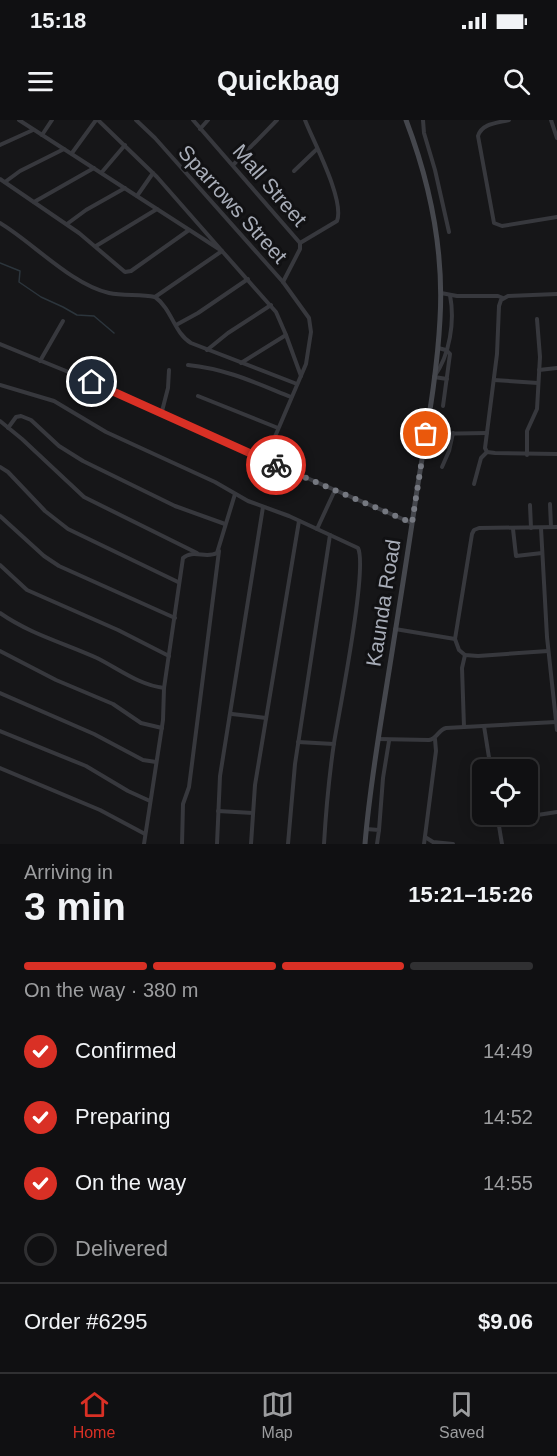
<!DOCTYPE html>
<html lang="en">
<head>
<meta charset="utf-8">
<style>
  :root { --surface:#101012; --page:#1e1e20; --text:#f1f3f6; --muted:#9c9d9f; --line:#303032; --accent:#d93025 }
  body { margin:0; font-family:Arial,sans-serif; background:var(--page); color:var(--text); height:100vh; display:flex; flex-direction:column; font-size:22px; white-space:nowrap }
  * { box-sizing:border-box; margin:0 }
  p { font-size:20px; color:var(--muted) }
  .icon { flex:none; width:33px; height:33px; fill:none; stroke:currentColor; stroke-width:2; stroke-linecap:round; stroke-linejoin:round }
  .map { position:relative; height:724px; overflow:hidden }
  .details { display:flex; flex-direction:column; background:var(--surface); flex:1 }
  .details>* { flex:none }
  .buttons { position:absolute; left:472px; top:639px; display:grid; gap:12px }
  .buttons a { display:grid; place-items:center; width:66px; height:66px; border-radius:9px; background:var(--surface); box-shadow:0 3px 15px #0003,0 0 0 2px var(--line); font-size:30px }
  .pin { position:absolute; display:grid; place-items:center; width:51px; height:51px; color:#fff; margin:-26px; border:3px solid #fff; border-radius:50%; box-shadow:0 2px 6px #0007 }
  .courier { position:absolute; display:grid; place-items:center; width:60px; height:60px; margin:-30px; border:4px solid #d93025; border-radius:50%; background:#fff; color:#222; box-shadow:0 2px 8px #0007 }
  .summary em { font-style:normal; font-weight:800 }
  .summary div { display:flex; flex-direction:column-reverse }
  .summary { display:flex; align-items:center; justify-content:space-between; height:102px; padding:0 24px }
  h1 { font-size:39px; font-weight:800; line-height:45px }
  .bar { display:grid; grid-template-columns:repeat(4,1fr); gap:9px 6px; align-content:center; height:72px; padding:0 24px }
  .bar i { height:8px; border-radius:4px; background:var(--line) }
  .bar .active { background:var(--accent) }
  .bar p { grid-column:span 4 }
  .line { display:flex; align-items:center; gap:15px; padding:0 24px; border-top:2px solid var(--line) }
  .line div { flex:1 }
  ol { padding:0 24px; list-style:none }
  li { display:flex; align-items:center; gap:18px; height:66px }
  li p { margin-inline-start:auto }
  li .icon { padding:6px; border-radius:50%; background:var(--accent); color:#fff; stroke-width:4 }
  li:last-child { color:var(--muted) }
  li i { width:33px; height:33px; border:3px solid var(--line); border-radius:50% }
  .status { display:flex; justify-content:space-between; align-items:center; height:42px; padding:0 30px; background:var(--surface); direction:ltr }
  .status svg { height:16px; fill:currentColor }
  header { display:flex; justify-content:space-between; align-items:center; height:78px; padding:0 24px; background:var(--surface); font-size:27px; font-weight:800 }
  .dock { display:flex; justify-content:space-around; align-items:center; height:84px; border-top:2px solid var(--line); background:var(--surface); font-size:16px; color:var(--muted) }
  .dock a { display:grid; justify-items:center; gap:3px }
  .dock .active { color:var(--accent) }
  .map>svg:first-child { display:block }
</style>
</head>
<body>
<div class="status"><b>15:18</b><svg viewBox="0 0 49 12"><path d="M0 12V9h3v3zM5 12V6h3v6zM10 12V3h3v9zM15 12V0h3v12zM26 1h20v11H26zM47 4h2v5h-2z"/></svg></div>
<header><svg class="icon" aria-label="menu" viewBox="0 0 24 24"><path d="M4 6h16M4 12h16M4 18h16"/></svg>Quickbag<svg class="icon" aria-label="search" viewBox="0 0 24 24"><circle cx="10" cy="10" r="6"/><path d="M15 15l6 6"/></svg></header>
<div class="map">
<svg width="557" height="724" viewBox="0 0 557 724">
  <rect width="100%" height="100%" fill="#161618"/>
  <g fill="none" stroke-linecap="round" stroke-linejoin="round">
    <path stroke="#2c353c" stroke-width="1.5" d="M0,143L20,151L19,162L41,177L63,187L77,195L94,196L114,213"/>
    <g stroke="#37383d" stroke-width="4">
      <path d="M19,0L222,131L276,192L286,215L301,256"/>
      <path d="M98,0L157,57L222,131L155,177"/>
      <path d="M136,0L155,18L283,162L309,198L311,212L306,244L265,340"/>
      <path d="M193,0L300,123"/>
      <path d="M423,0L424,13L435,50L449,112"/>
      <path d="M509,0C498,3 482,3 478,16L494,103L502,106L557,97"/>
      <path d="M551,0L557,18"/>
      <path d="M200,9L208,0"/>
      <path d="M42,15L52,0"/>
      <path d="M0,25L33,10"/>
      <path d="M72,33L96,0"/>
      <path d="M233,45L277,0"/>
      <path d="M294,51L317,29"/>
      <path d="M102,52L125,25"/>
      <path d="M0,59L79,113L125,152L131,151L189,110"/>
      <path d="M5,62L20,51L64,29"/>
      <path d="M137,76L153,53"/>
      <path d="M34,82L94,48"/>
      <path d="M0,103C32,122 72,165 109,173C124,176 140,174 155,177C172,189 174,213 191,223L297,264"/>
      <path d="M67,104L86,90L125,68"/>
      <path d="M300,123L337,101C345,80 313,21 305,0"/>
      <path d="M96,126L157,89"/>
      <path d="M283,162L300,129V123"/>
      <path d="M441,173L457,176H498L503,178"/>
      <path d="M557,174L508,176L501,180L499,186L497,234L485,328L487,332L495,333L557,334"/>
      <path d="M176,205L198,193L248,159"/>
      <path d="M0,224L66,251L265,340L412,403"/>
      <path d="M438,228L446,230L450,234L443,286"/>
      <path d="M207,230L228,213L271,185"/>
      <path d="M40,241L63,201"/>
      <path d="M241,243L286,215"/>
      <path d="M188,245C227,249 256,263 291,277"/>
      <path d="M539,250L557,248"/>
      <path d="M447,259L434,257C450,235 455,201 450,175"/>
      <path d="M494,260L538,263"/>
      <path d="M0,265L54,281L106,312L215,362L248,381L289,396L358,428C368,448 339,592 334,623C329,657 326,690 324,724"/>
      <path d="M198,276L278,308"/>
      <path d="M161,295L168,268L169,250"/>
      <path d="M0,301L22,319L84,377L197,433"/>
      <path d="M8,308L16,297L21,296L31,300L59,326L83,341L175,386L225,404"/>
      <path d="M426,314L487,313"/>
      <path d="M527,335V311L537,289L540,237L537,199"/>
      <path d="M0,347L8,352L45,391L68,409L178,462"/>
      <path d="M442,347L449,331L453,313"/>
      <path d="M474,364L481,338L487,332"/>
      <path d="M550,384L551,407"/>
      <path d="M530,385L531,408"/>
      <path d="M0,396L44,436L59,446L175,498"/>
      <path d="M541,408L547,517L557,610"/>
      <path d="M317,409L335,370"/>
      <path d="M513,409L516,436L542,433"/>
      <path d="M0,445L27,470L118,510L169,536"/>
      <path d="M0,493C30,514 64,523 97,538C119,549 139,565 164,568"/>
      <path d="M395,509L455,519"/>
      <path d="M0,531L56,560L113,584L141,603L162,608"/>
      <path d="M548,531L478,536L465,535L459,530L455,519L472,414L474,410L479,408L557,407"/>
      <path d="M0,573L94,614L143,640L156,642"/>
      <path d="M232,594L266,598"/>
      <path d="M484,606L491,650"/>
      <path d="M464,607L462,548L465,535"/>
      <path d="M0,611L86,646L128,671L150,681"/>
      <path d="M378,619L429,620C437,619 438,610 446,608L556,602"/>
      <path d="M298,622L334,624"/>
      <path d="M0,648L100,690L145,714"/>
      <path d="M218,691L253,693"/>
      <path d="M497,694L502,724"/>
      <path d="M498,700L520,695L531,696L557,692"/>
      <path d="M366,709L379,710L377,724"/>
      <path d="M379,710L383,658L389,621"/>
      <path d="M425,717L433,722L453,724"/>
      <path d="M144,724L163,600L164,568L183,438C193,429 206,439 217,433L235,374"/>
      <path d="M182,724L183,684L189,667L219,431"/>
      <path d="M217,724L220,656L263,387"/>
      <path d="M251,724L255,665L299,401"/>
      <path d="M288,724L295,644L330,415"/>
      <path d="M424,724L436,631L435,619"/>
    </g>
    <path stroke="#45474d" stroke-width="5" d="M365,724C369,674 377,625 385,576C396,507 407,439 417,370C426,313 437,257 440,199C444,131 430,63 406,0"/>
  </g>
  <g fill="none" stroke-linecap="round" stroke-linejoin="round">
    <path stroke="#757880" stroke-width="6" stroke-dasharray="0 10.8" d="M276,345L412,403L426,314"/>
    <path stroke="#d93025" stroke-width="8" d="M92,262L276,345"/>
  </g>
  <g text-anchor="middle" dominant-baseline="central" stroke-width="6" stroke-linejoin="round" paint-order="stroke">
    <g font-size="21" fill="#a8adb8" stroke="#111113">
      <text transform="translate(270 65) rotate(49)">Mall Street</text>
      <text transform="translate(233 84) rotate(48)">Sparrows Street</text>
      <text transform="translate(383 483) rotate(-81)">Kaunda Road</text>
    </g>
  </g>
</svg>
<div class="buttons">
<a><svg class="icon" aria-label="locate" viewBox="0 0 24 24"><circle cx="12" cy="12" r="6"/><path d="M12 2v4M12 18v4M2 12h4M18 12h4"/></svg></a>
</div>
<div class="pin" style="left:426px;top:314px;background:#ea580c"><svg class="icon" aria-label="bag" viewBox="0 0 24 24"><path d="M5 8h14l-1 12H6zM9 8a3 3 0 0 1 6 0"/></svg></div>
<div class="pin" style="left:92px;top:262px;background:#1f2937"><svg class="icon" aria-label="home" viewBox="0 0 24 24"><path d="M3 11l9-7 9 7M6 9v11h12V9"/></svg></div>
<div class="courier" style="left:276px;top:345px"><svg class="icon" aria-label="bike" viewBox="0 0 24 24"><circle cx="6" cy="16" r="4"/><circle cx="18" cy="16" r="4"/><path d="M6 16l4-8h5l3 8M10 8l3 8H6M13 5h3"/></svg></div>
</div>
<section class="details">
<div class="summary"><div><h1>3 min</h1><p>Arriving in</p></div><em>15:21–15:26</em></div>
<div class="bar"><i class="active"></i><i class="active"></i><i class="active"></i><i></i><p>On the way · 380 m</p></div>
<ol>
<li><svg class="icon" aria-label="check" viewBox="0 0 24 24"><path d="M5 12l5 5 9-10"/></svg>Confirmed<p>14:49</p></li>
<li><svg class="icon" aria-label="check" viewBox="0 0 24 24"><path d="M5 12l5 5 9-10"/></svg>Preparing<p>14:52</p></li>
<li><svg class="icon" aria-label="check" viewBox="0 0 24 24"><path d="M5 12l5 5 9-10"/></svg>On the way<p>14:55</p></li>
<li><i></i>Delivered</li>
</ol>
<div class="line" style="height:78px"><div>Order #6295</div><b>$9.06</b></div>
</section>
<nav class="dock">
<a class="active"><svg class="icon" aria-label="home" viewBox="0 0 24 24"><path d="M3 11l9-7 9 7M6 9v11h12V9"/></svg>Home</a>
<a><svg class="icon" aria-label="map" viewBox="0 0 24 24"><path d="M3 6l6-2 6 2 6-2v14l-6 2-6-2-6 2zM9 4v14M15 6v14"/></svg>Map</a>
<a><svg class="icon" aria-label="saved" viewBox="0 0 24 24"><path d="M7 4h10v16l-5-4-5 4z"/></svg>Saved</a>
</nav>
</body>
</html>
